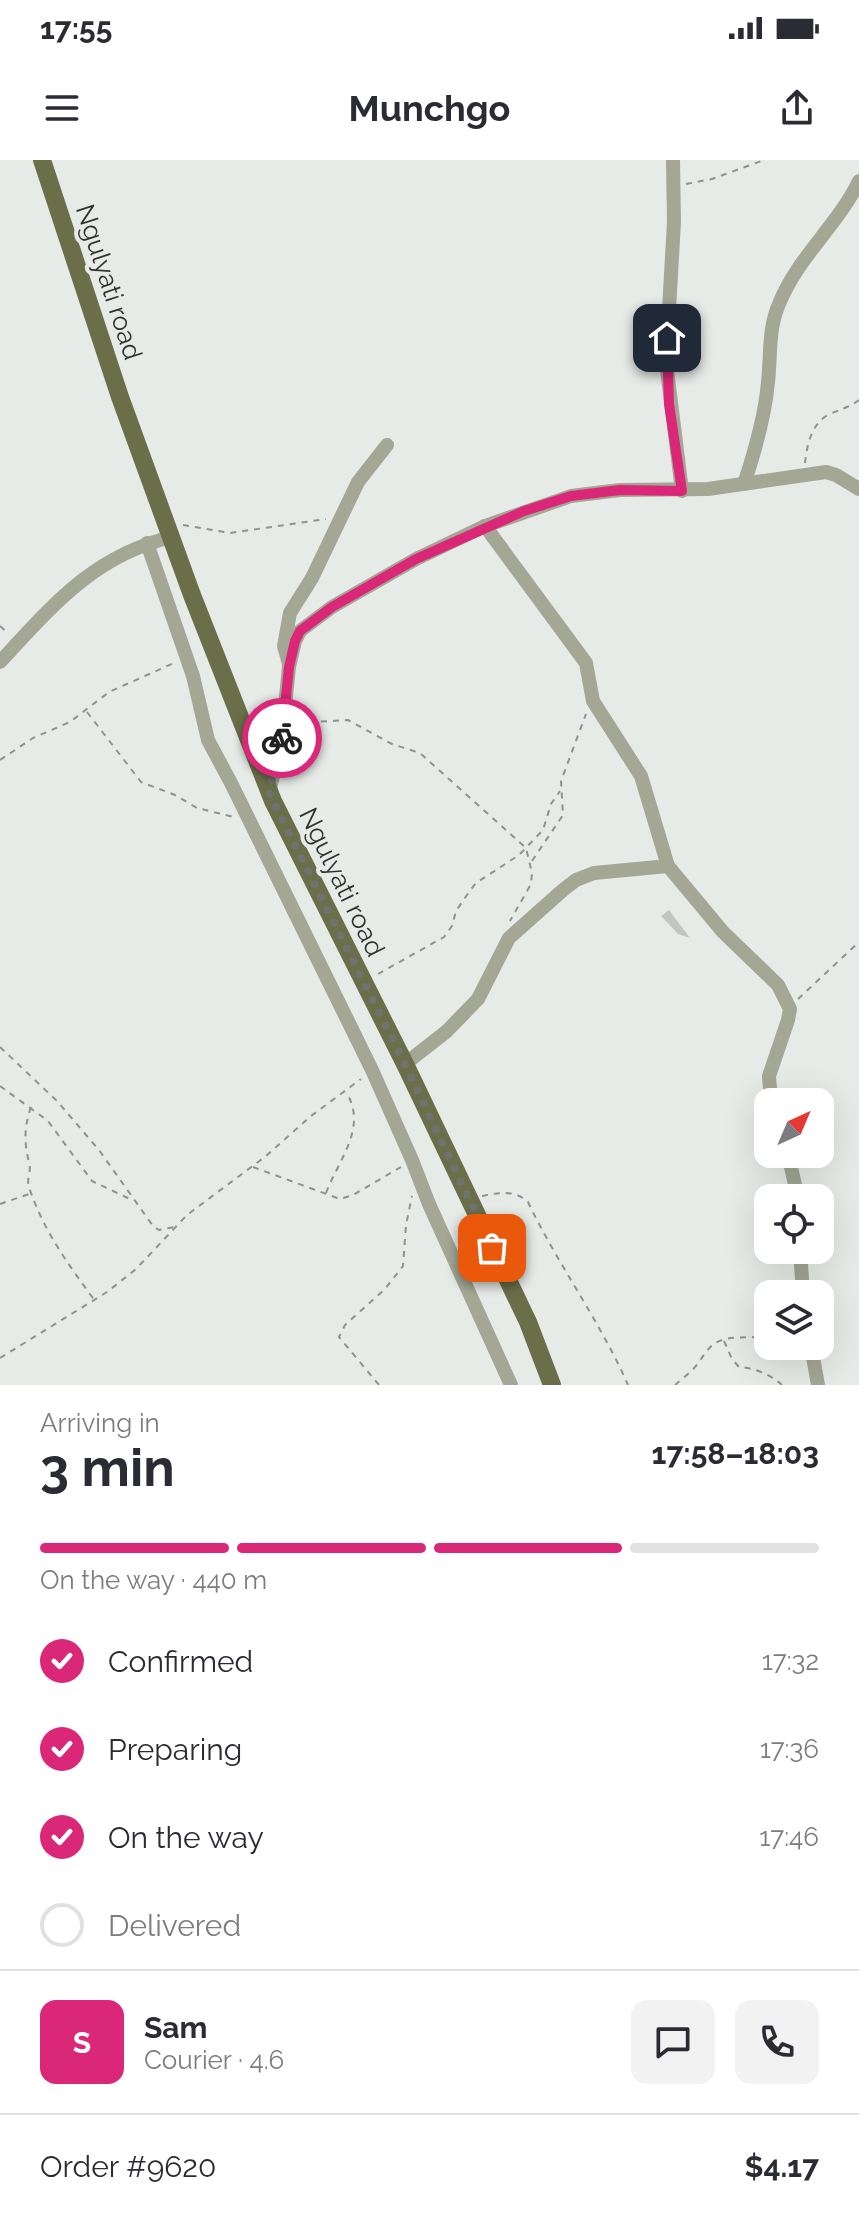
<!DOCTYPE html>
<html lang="en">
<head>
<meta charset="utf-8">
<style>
  :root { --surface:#fff; --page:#f2f2f3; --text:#2b2b33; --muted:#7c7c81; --line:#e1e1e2; --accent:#db2777 }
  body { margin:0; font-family:Raleway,sans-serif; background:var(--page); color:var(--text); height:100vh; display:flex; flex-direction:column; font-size:30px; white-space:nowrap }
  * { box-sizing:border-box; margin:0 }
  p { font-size:26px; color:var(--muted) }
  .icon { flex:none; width:44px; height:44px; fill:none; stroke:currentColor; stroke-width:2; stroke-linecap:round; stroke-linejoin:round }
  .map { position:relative; height:1225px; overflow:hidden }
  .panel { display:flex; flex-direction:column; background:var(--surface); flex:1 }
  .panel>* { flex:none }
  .needle { width:52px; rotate:44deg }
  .controls { position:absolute; left:754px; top:928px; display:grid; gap:16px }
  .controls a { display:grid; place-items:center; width:80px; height:80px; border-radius:16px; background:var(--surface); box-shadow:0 8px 32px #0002; font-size:40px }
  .pin { position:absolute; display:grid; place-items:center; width:68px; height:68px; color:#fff; margin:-34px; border-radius:16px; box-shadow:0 4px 12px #0006 }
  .courier { position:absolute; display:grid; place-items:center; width:80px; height:80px; margin:-40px; border:6px solid #db2777; border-radius:50%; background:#fff; color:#222; box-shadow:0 2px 10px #0007 }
  .overview em { font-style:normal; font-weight:700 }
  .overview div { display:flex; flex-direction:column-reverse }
  .overview { display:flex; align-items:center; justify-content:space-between; height:136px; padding:0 40px }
  h1 { font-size:52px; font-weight:700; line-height:60px }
  .bar { display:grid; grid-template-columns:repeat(4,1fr); gap:12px 8px; align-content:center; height:96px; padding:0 40px }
  .bar i { height:10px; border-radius:6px; background:var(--line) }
  .bar .current { background:var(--accent) }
  .bar p { grid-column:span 4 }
  .line { display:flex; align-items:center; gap:20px; padding:0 40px; border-top:2px solid var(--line) }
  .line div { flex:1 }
  .round { display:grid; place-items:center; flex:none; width:84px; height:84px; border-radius:16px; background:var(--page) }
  ol { padding:0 40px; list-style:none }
  li { display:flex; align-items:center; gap:24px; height:88px }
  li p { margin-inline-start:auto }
  li .icon { padding:8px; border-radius:50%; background:var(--accent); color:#fff; stroke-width:4 }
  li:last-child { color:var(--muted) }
  li i { width:44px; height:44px; border:4px solid var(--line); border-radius:50% }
  .status { display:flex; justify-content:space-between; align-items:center; height:56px; padding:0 40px; background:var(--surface); direction:ltr }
  .status svg { height:22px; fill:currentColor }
  header { display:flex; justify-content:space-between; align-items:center; height:104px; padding:0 40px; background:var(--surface); font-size:36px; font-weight:700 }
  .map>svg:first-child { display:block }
</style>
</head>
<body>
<div class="status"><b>17:55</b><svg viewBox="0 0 49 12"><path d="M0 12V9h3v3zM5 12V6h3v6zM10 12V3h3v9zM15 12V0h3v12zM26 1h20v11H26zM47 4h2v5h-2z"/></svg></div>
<header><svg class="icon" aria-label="menu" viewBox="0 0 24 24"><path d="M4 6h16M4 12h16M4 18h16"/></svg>Munchgo<svg class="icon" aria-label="share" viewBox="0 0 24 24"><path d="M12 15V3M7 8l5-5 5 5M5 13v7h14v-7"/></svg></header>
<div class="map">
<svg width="859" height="1225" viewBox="0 0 859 1225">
  <rect width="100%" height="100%" fill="#e7ebe7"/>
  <path fill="#c1c6c4" d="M669,750L690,778L678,774L661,756Z"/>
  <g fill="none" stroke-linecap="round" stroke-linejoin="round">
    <g stroke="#909290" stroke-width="2" stroke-dasharray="6 6" stroke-linecap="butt">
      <path d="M686,24L712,19L764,0"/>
      <path d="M805,303C807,284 812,262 830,254C841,249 850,247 859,240"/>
      <path d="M183,365L230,373L326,359"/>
      <path d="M0,466L9,474"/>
      <path d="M87,552L141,622L175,635L197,648L234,657"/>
      <path d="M297,563L348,560L392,584L420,593L526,688L532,713L531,724L510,761"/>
      <path d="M0,600L33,578L70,562L109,532L174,503"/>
      <path d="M532,701L563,655L561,621L586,554"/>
      <path d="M378,814L444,777L452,766L456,751L469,732L476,723L519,695L543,670L551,644L560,631"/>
      <path d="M798,839L859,782"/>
      <path d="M0,887L57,941L99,990L153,1066L159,1070L174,1067"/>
      <path d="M0,926L48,961L92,1021L132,1040"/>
      <path d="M31,947C24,967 24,983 29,1002C32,1011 26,1018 29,1027C43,1070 68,1104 95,1141"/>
      <path d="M253,1007L340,1039L353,1035L401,1007"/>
      <path d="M326,1033C339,999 368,967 346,932"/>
      <path d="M482,1036C498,1033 514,1029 528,1042C558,1105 600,1161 628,1225"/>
      <path d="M0,1044L32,1033"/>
      <path d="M724,1181L732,1199L739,1207C754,1208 770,1214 782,1225"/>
      <path d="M0,1198L107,1132L136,1109L187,1055L266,996L311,956L361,919"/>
      <path d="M379,1225L339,1177L345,1165L385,1129L403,1106L406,1065L412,1036"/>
      <path d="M675,1225C683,1218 693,1211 699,1202C706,1192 710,1184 722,1180C738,1175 753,1180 768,1174"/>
    </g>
    <g stroke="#a3a793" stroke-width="14">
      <path d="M673,0L674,62L666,202L682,331"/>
      <path d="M744,324C755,291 765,257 768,222C771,196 768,169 779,144C797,98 838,65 859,21"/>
      <path d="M485,366L586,503L593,541L641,616L668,706L723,772L778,825L790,849L788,860L769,916L771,942"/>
      <path d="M147,383L193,516L208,580L231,623L372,910L412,1000L429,1044L511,1225"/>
      <path d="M0,502C52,446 94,395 172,377"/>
      <path d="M289,504L284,486L290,453L312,418L358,322L387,285"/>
      <path d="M269,632L281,586L289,507L295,481L300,471L332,447L416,399L485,366L571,336L620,330L708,329L826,312L836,315L859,329"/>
      <path d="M405,904L447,871L478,839L509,778L563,730L576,720L594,713L668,706"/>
      <path d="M788,994L798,1038"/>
      <path d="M800,1090L803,1134"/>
      <path d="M811,1186L818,1225"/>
    </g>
    <path stroke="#6a6f4a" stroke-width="18" d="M42,0L120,237L192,435L273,641L405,904L528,1162L552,1225"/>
  </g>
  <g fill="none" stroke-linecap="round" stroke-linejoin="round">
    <path stroke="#707270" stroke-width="8" stroke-dasharray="0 14.4" d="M282,578L269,632L273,641L405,904L492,1088"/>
    <path stroke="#db2777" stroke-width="10" d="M282,578L289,507L295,481L300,471L332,447L416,399L524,351L571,336L620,330L682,331L669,244L667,178"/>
  </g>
  <g text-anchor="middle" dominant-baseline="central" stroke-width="8" stroke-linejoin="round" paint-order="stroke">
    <g font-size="26" fill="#303130" stroke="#e7ebe7">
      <text transform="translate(109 122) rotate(72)">Ngulyati road</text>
      <text transform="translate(342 722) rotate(64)">Ngulyati road</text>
    </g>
  </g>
</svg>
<div class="controls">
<a><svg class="needle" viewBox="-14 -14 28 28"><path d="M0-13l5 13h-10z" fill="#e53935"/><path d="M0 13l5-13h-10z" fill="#7c7c81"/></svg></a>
<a><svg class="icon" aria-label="locate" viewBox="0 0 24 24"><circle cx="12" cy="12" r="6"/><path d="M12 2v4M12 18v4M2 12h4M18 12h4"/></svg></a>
<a><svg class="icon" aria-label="layers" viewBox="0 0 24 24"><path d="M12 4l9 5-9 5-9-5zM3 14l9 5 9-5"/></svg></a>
</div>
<div class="pin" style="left:492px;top:1088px;background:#ea580c"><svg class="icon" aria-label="bag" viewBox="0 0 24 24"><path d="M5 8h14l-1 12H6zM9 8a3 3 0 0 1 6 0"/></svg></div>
<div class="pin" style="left:667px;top:178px;background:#1f2937"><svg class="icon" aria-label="home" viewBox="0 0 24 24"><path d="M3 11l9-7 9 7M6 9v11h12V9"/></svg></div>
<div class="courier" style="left:282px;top:578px"><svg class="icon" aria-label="bike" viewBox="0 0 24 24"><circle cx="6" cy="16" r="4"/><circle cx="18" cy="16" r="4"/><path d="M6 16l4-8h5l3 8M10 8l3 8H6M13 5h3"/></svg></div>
</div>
<section class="panel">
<div class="overview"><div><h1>3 min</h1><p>Arriving in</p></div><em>17:58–18:03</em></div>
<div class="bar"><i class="current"></i><i class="current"></i><i class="current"></i><i></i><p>On the way · 440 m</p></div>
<ol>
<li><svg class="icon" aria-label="check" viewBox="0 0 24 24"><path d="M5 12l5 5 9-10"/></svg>Confirmed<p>17:32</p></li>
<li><svg class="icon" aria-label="check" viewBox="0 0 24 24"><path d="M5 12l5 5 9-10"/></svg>Preparing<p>17:36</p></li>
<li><svg class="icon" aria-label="check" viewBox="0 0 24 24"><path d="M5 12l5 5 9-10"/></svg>On the way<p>17:46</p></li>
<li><i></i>Delivered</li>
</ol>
<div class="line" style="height:144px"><b class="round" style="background:var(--accent);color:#fff">S</b><div><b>Sam</b><p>Courier · 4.6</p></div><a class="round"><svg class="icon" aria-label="chat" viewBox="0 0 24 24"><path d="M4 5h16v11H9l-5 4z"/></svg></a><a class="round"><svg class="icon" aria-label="phone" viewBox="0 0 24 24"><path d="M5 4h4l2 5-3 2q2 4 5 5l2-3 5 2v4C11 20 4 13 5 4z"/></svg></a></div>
<div class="line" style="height:104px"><div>Order #9620</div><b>$4.17</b></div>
</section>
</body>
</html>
